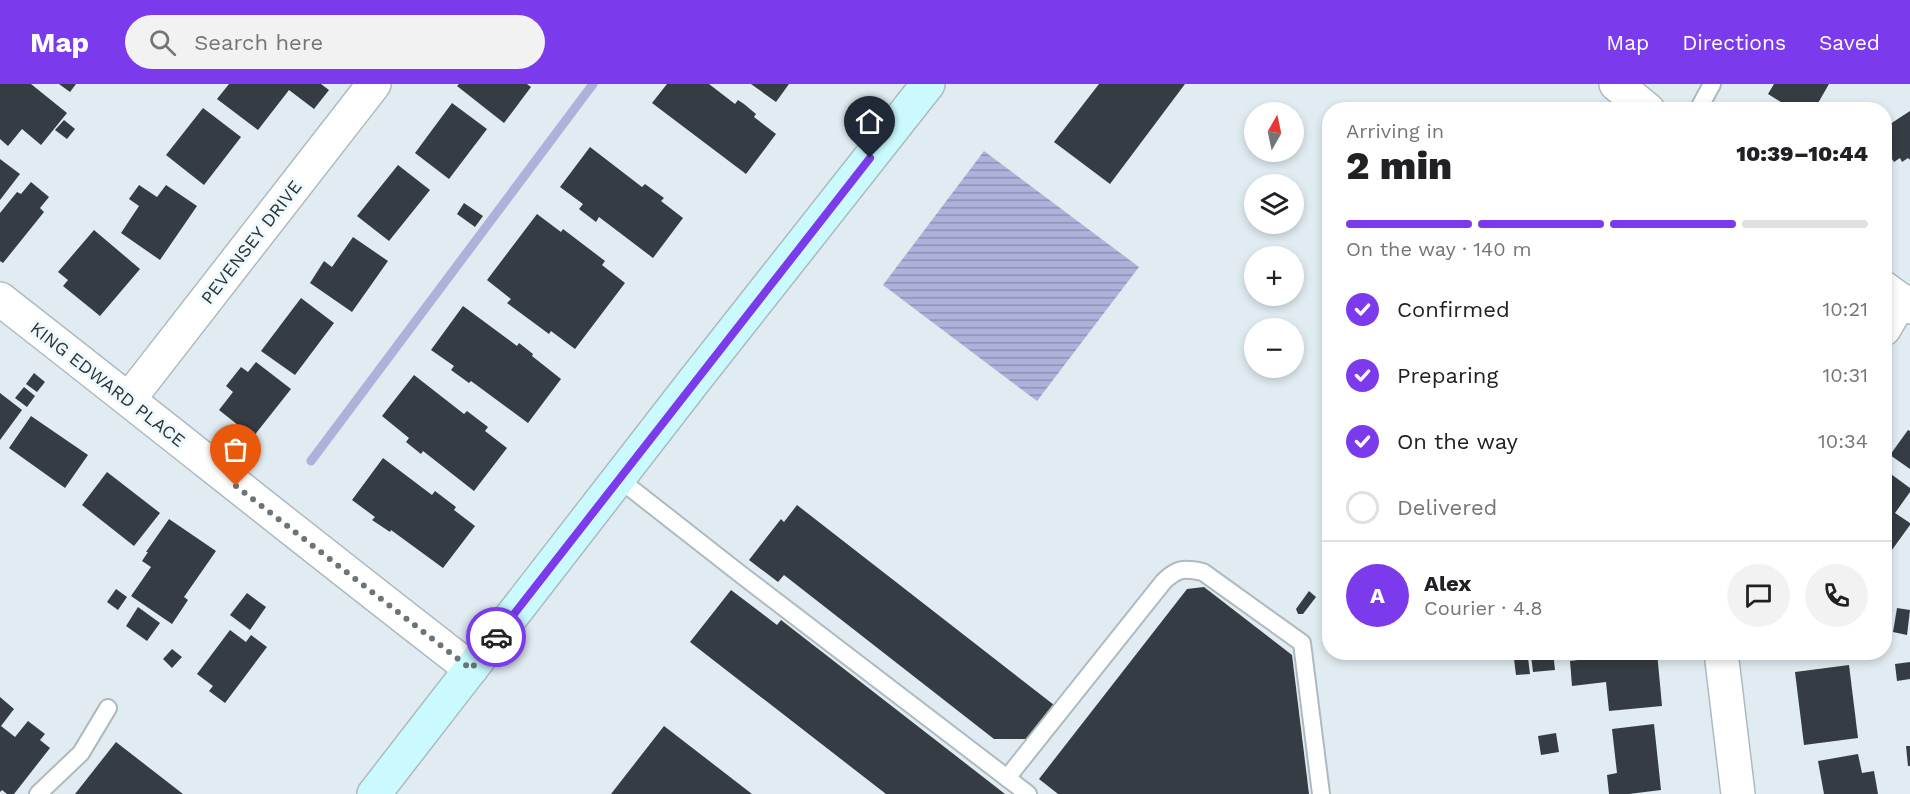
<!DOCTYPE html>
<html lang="en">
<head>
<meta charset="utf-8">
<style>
  :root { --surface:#fff; --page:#f2f2f2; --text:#202124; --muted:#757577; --line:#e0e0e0; --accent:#7c3aed }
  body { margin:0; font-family:"Work Sans",sans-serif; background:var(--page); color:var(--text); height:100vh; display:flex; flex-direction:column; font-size:22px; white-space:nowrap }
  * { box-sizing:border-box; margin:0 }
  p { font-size:20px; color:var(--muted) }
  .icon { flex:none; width:33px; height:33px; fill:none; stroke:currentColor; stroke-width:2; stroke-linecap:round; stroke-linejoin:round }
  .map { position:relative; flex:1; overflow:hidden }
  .side { position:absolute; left:1322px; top:18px; width:570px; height:558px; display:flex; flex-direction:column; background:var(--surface); border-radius:24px; box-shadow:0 3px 9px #0003 }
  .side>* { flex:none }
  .needle { width:39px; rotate:9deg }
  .controls { position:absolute; left:1244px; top:18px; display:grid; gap:12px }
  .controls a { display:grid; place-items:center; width:60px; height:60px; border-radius:50%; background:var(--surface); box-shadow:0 3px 9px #0003; font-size:30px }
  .pin { position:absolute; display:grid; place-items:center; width:51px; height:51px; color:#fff; margin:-62px -26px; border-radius:50% 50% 50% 0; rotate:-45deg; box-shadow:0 0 6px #0007 }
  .pin .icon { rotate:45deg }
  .courier { position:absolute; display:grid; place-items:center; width:60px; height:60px; margin:-30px; border:4px solid #7c3aed; border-radius:50%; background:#fff; color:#222; box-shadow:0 2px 8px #0007 }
  .overview em { font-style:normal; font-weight:800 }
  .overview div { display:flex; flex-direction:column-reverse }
  .overview { display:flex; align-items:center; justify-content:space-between; height:102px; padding:0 24px }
  h1 { font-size:39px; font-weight:800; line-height:45px }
  .bar { display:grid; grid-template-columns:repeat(4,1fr); gap:9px 6px; align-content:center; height:72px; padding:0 24px }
  .bar i { height:8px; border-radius:4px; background:var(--line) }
  .bar .selected { background:var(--accent) }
  .bar p { grid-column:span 4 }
  .line { display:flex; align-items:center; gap:15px; padding:0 24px; border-top:2px solid var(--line) }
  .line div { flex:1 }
  .round { display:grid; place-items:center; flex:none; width:63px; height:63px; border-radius:32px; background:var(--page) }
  ol { padding:0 24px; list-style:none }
  li { display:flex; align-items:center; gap:18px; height:66px }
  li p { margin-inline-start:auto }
  li .icon { padding:6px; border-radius:50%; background:var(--accent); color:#fff; stroke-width:4 }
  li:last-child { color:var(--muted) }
  li i { width:33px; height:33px; border:3px solid var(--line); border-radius:50% }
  header { display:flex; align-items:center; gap:36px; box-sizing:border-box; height:84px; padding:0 30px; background:var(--accent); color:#fff }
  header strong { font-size:28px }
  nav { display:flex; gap:33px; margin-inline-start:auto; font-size:21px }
  .search { width:420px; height:54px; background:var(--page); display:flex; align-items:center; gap:15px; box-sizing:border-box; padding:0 21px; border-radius:33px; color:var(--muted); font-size:22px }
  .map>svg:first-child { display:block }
</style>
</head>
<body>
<header>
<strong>Map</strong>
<div class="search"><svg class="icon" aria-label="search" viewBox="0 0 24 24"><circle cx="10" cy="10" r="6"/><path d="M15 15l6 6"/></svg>Search here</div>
<nav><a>Map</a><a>Directions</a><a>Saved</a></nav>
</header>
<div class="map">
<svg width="1910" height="710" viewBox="0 0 1910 710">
  <defs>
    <pattern id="water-rules" width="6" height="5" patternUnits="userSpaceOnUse" patternTransform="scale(1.5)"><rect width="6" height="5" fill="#acb2da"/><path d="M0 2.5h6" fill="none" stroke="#8c91b2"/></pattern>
  </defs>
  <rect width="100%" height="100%" fill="#e0ecf2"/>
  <path fill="url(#water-rules)" d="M984,67L1139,183L1037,317L883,201Z"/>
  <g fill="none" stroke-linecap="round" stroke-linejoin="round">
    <path stroke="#acb2da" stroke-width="9" d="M311,377L593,0"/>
  </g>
  <g fill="#363c43">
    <path d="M0,0H31L67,29L41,61L22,45L8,62L0,55Z"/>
    <path d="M59,0H76L70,8Z"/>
    <path d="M229,0H321L329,6L314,25L289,6L258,46L217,15Z"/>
    <path d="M459,0H527L531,3L504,39L457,2Z"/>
    <path d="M667,0H709L735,20L738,16L744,20L756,30L754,33L776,50L746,90L652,19Z"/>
    <path d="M751,0H789L776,18Z"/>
    <path d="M1099,0H1185L1110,100L1054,58Z"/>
    <path d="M1774,0H1829L1814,26H1794L1768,10Z"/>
    <path d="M452,19L487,45L449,95L415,69Z"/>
    <path d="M203,24L241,53L204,101L166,71Z"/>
    <path d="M1910,27V76L1908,74L1902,78L1900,74L1894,78L1884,63V44Z"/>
    <path d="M64,36L75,45L67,55L55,46Z"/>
    <path d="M590,63L642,103L645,100L664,114L661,117L683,134L653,174L599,133L596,138L579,125L583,120L560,103Z"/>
    <path d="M0,75L20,90L0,116Z"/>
    <path d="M398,81L430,106L389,157L357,132Z"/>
    <path d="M31,98L49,113L40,124L44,128L3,179L0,177V129L17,108L21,110Z"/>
    <path d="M139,101L157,113L166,101L197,122L160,176L121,149L139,122L129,115Z"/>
    <path d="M464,119L483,132L475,143L457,130Z"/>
    <path d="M537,130L561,148L563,145L605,177L602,181L625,199L575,265L551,247L549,250L507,219L511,215L487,196Z"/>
    <path d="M94,146L140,185L100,232L63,202L68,196L58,188Z"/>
    <path d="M353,153L388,177L352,228L310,199L324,177L332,183Z"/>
    <path d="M301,214L334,239L295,291L261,267Z"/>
    <path d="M463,222L517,262L519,259L533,270L532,272L561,295L528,339L471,297L469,299L451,286L454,282L431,266Z"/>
    <path d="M256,278L291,305L253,353L219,326L233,308L226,302L241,283L248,288Z"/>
    <path d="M34,289L45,298L37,308L26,300Z"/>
    <path d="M414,291L464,330L467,327L488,343L485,347L507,364L474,407L423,367L421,370L406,358L409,354L382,332Z"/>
    <path d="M24,303L35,312L27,323L15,314Z"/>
    <path d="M0,309L22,326L0,356Z"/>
    <path d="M31,332L88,371L65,404L9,364Z"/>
    <path d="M1908,346L1910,347V385L1890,371Z"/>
    <path d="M383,374L432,411L435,407L456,423L454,426L475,442L443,484L391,446L390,448L372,436L375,433L352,416Z"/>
    <path d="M1884,385L1910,404V408L1895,429L1910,439V441L1889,470L1884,466Z"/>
    <path d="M107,388L160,429L134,462L82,421Z"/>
    <path d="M797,421L1054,621L1027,655H994L784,491L778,498L749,476L781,435L784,438Z"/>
    <path d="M169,435L216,467L184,513L188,516L172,540L131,512L151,483L142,477L148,468H146Z"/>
    <path d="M1204,503L1292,571L1309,710H1058L1039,695L1187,505Z"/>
    <path d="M116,505L127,513L118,526L107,518Z"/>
    <path d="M731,506L777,541L781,536L1005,710H886L690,558Z"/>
    <path d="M1309,507L1316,513L1303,530H1298L1296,525Z"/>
    <path d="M247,509L266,523L250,546L230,531Z"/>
    <path d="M138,523L160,539L147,557L126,542Z"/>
    <path d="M1897,524L1910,526L1907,551L1893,548Z"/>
    <path d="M230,546L246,558L251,551L267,563L225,619L209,607L213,602L197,590Z"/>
    <path d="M172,565L182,573L172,584L163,575Z"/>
    <path d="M1553,568L1555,586L1533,588L1531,571Z"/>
    <path d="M1585,568H1657L1662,622L1609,627L1606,598L1572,602L1570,577L1586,575Z"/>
    <path d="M1528,574L1530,590L1516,591L1514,575Z"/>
    <path d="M1910,578V595L1897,597L1895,580Z"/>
    <path d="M1849,581L1858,654L1804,661L1795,588Z"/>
    <path d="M0,613L14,625L1,642L15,653L28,637L45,650L40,656L50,664L14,710H7L2,706L0,708Z"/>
    <path d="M1654,640L1661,706L1629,710H1609L1607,691L1617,689L1612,645Z"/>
    <path d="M664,642L752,710H611Z"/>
    <path d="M1556,649L1559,668L1541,671L1538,652Z"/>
    <path d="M116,658L183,710H75Z"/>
    <path d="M1906,662H1910V682H1908Z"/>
    <path d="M1858,670L1862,689L1874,687L1878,710H1824L1818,677Z"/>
  </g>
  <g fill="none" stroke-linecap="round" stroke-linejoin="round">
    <defs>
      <g id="service">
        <path d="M1698,26L1712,0"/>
        <path d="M619,395L739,489L1028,710"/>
        <path d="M1007,694L1164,497C1178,484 1184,484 1203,488L1302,559L1321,710"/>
        <path d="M38,710L81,669L108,624"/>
      </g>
      <g id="minor">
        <path d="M0,215C158,338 313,463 471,585"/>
        <path d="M1884,245L1901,216"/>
        <path d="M129,315L374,0"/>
        <path d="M1721,568L1738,710"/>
      </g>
      <g id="tertiary">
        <path d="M1616,0L1648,26"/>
        <path d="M1884,204L1910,223"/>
      </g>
      <path id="secondary" d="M374,710L694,297L928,0"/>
    </defs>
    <use href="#service" stroke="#aebabf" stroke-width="20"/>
    <use href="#minor" stroke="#aebabf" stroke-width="36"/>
    <use href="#tertiary" stroke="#aebabf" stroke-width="36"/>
    <use href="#secondary" stroke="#aebabf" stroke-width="36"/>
    <use href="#service" stroke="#fff" stroke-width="16"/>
    <use href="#minor" stroke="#fff" stroke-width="33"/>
    <use href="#tertiary" stroke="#fff" stroke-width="33"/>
    <use href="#secondary" stroke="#cafafd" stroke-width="33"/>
  </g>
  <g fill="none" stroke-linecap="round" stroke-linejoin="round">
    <path stroke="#6c7477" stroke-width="6" stroke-dasharray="0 10.8" d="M236,402L471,585L496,553"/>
    <path stroke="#7c3aed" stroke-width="8" d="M496,553L870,74"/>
  </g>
  <g text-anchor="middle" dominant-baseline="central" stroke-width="6" stroke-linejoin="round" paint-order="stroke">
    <g font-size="18" fill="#2e3335" stroke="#eef9ff">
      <text transform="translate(251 158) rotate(-52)">PEVENSEY DRIVE</text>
      <text transform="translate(108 300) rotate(38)">KING EDWARD PLACE</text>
    </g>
  </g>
</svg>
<div class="controls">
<a><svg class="needle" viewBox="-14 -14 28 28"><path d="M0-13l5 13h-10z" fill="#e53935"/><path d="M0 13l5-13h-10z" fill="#757577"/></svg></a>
<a><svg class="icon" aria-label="layers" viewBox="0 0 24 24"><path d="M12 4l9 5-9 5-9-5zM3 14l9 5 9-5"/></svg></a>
<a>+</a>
<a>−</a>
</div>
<div class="pin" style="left:236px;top:402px;background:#ea580c"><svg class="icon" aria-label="bag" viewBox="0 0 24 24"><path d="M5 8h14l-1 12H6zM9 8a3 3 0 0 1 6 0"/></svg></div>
<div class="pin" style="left:870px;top:74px;background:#1f2937"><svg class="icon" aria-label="home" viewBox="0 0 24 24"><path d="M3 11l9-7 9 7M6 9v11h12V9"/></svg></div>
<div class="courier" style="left:496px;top:553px"><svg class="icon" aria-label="car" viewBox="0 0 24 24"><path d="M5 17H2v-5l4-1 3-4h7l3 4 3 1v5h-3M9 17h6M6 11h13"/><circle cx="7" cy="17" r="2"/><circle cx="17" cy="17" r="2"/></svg></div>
<section class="side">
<div class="overview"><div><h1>2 min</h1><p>Arriving in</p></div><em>10:39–10:44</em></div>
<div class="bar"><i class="selected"></i><i class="selected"></i><i class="selected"></i><i></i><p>On the way · 140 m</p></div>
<ol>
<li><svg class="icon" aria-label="check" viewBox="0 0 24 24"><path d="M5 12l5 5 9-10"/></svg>Confirmed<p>10:21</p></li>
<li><svg class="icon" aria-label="check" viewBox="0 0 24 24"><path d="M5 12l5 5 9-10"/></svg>Preparing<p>10:31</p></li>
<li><svg class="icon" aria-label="check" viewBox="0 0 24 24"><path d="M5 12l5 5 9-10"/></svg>On the way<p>10:34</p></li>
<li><i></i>Delivered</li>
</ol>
<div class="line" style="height:108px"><b class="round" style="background:var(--accent);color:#fff">A</b><div><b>Alex</b><p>Courier · 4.8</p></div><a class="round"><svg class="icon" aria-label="chat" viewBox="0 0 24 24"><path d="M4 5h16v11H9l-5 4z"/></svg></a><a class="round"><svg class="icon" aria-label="phone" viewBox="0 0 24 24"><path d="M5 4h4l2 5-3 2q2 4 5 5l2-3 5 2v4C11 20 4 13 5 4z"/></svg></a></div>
</section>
</div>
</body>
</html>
